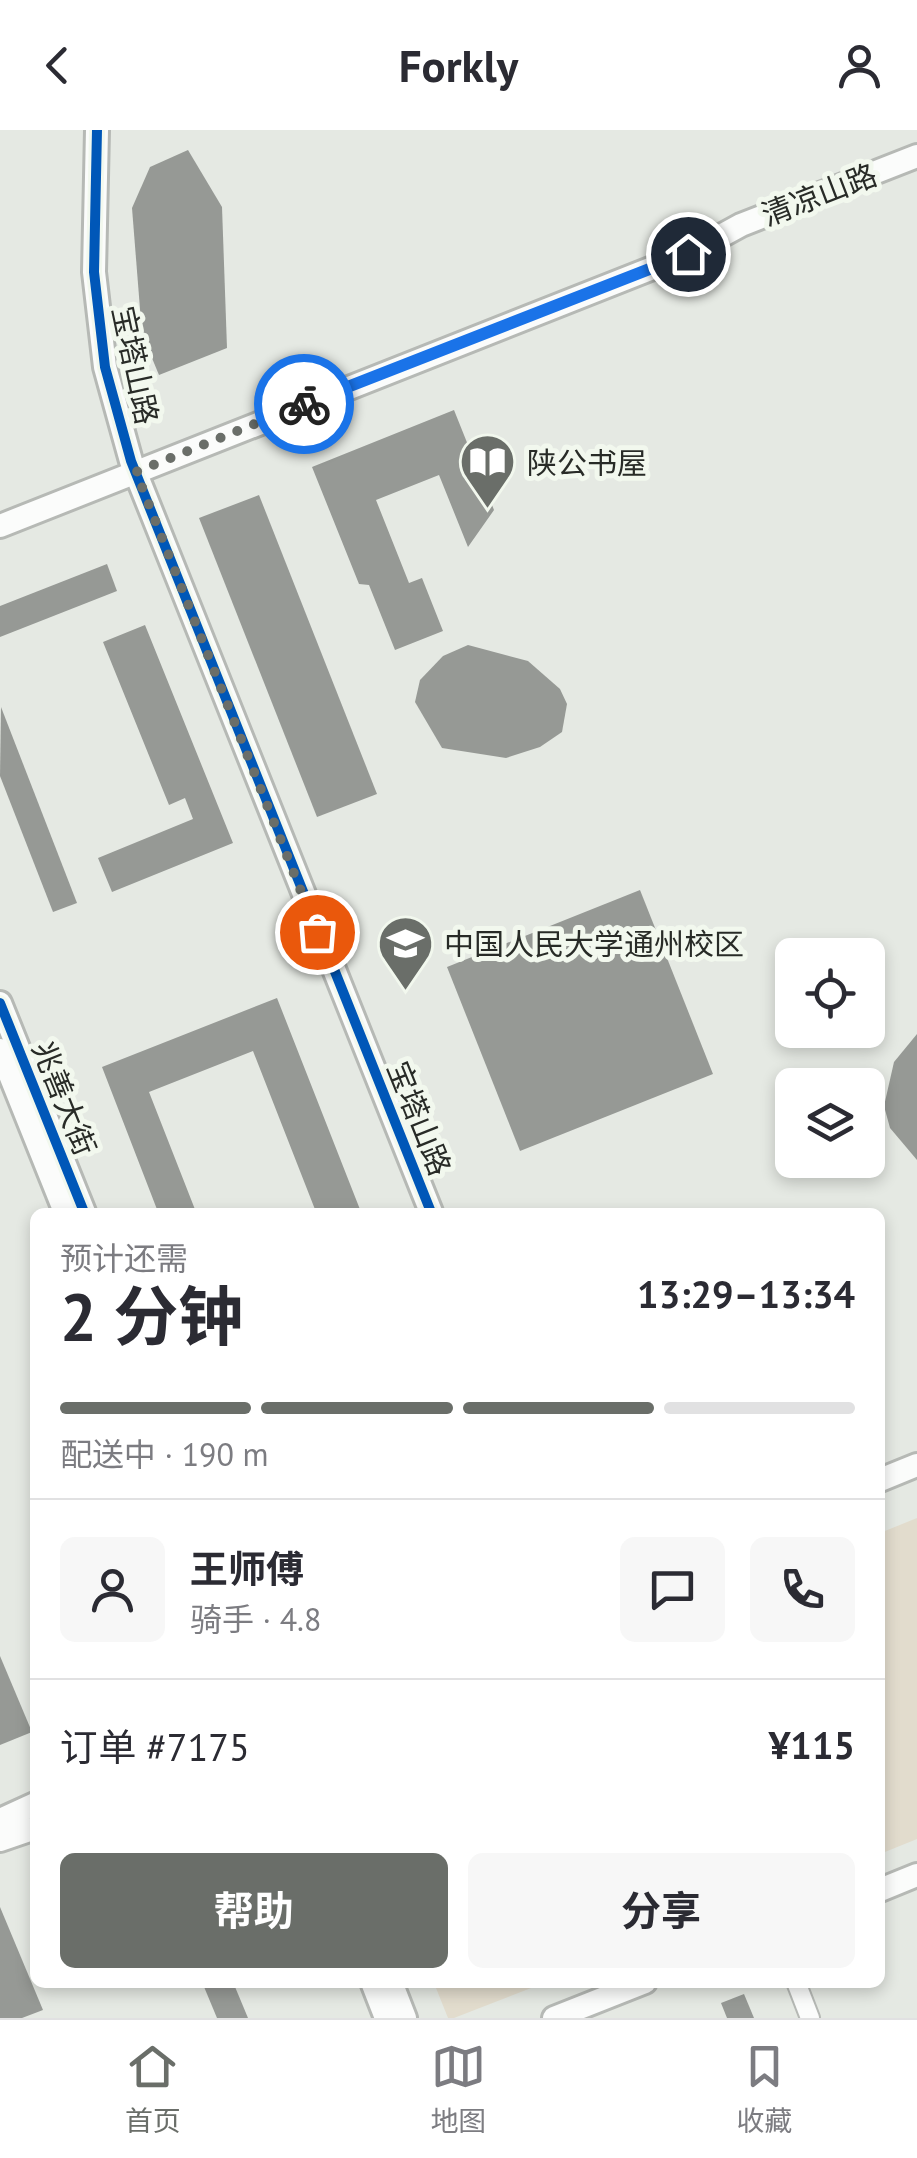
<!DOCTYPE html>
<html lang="zh">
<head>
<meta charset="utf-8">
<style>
  :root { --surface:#fff; --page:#f7f7f7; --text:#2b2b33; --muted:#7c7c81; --line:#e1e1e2; --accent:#6a6e69 }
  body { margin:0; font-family:"PT Sans","Noto Sans SC",sans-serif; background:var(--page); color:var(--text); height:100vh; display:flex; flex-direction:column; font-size:38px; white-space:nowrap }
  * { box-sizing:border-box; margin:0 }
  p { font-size:32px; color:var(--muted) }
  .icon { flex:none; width:55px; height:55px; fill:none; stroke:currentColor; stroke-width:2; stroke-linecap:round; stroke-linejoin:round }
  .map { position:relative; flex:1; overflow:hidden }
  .side { position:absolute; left:30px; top:1078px; width:855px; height:780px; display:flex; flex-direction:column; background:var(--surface); border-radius:15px; box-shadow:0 5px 15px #0003 }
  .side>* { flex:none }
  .buttons { position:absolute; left:775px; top:808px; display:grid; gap:20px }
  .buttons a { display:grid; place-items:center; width:110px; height:110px; border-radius:15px; background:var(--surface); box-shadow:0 5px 15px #0003; font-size:50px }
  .pin { position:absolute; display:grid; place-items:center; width:85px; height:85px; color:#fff; margin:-42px; border:5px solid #fff; border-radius:50%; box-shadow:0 2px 10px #0007 }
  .courier { position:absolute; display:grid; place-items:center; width:100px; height:100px; margin:-50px; border:8px solid #1a73e8; border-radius:50%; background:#fff; color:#222; box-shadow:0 2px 12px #0007 }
  .summary em { font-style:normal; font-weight:700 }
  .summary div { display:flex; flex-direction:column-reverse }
  .summary { display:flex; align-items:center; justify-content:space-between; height:170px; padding:0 30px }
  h1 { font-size:65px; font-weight:700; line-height:75px }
  .bar { display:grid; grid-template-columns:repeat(4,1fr); gap:15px 10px; align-content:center; height:120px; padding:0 30px }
  .bar i { height:12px; border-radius:8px; background:var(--line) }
  .bar .on { background:var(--accent) }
  .bar p { grid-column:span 4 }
  .line { display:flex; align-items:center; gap:25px; padding:0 30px; border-top:2px solid var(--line) }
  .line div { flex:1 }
  .round { display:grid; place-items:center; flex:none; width:105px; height:105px; border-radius:15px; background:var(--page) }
  .primary-button { display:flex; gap:20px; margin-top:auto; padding:20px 30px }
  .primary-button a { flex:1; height:115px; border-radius:15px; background:var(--accent); color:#fff; font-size:40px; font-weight:700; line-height:115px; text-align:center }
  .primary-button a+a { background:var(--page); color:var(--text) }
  header { display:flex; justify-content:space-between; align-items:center; height:130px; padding:0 30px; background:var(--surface); font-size:45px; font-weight:700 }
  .dock { display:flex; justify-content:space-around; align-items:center; height:140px; border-top:2px solid var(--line); background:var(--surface); font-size:28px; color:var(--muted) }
  .dock a { display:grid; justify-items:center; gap:5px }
  .dock .on { color:var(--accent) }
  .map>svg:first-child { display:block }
</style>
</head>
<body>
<header><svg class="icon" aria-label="back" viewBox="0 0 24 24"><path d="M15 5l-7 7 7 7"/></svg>Forkly<svg class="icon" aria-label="person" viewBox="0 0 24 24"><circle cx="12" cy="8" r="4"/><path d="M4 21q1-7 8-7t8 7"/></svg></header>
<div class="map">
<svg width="917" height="1888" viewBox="0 0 917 1888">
  <rect width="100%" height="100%" fill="#e5e9e3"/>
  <g fill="#e2dccd">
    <path d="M917,1388V1709L880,1724V1403Z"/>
    <path d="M434,1853H544L454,1888H448Z"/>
  </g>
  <g fill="#969995">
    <path d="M188,20L222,77L227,218L159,245L142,204L132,78L150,37Z"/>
    <path d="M454,280L494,380L468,417L439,345L376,370L409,453L422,448L443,501L395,520L369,455L359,454L312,337Z"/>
    <path d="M259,365L377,664L317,687L199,388Z"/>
    <path d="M107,434L117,461L0,507V476Z"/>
    <path d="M145,495L233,713L112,762L98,728L193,689L185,668L169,675L103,512Z"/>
    <path d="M468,515L528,531L560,559L567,574L562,602L540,617L506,628L442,618L415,572L420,550L443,526Z"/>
    <path d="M1,577L77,773L53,782L0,646Z"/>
    <path d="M640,760L713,944L520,1021L447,837Z"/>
    <path d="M277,868L361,1082H316L253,921L149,962L196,1082H158L102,937Z"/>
    <path d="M917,904V1030L890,998L884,976L894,932Z"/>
    <path d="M0,1526L32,1602L0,1615Z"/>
    <path d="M0,1777L43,1880L22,1888H0Z"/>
    <path d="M202,1852H233L248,1888H217Z"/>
    <path d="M744,1864L754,1888H727L721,1873Z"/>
  </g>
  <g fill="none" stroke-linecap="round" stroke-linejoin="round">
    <defs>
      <path id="street" d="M796,1852L810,1888"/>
      <g id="secondary">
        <path d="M97,0L94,142L105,237L131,331L431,1082"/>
        <path d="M0,396L688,124L741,95L917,26"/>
        <path d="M0,873L84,1082"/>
        <path d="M0,920L65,1082"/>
        <path d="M880,1350L917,1335"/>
        <path d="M0,1690L35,1674"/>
        <path d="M0,1710L35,1698"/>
        <path d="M880,1760L917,1745"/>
        <path d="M372,1852L386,1888"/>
        <path d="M391,1852L405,1888"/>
        <path d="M554,1888L645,1852"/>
      </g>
    </defs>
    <use href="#street" stroke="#b6b9b5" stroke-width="22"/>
    <use href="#secondary" stroke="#b6b9b5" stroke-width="28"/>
    <use href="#street" stroke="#fbfcfb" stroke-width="18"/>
    <use href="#secondary" stroke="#fbfcfb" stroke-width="22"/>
    <defs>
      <g id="cycleway">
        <path d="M97,0L94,142L105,237L131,331L431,1082"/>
        <path d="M0,873L84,1082"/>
      </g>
    </defs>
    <use href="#cycleway" stroke="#f2f8ee" stroke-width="16"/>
    <use href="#cycleway" stroke="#0057b8" stroke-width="10"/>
  </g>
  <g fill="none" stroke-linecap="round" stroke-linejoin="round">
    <path stroke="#6a6e69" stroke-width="10" stroke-dasharray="0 18" d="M304,274L136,342L317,802"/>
    <path stroke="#1a73e8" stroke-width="12" d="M304,274L688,124"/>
  </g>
  <defs>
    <symbol id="library-pin" viewBox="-11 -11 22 30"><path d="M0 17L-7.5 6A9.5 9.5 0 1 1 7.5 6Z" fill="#6a6e69" stroke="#f2f8ee"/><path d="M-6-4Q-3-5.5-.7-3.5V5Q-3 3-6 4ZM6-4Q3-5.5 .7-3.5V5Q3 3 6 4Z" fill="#fff"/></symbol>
    <symbol id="school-pin" viewBox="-11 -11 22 30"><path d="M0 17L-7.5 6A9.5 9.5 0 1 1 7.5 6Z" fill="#6a6e69" stroke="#f2f8ee"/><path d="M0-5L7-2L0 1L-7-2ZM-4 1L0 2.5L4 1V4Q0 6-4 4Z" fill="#fff"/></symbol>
  </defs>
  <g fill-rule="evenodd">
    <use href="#library-pin" x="456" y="300" width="63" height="86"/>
    <use href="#school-pin" x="374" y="782" width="63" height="86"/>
  </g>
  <g text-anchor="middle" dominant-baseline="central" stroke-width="10" stroke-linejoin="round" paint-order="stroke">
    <g font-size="30" fill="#282b27" stroke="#f2f8ee">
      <text transform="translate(819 64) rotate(-21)">清凉山路</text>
      <text transform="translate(136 235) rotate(78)">宝塔山路</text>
      <text transform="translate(65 968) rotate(68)">兆善大街</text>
      <text transform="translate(420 988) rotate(68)">宝塔山路</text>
    </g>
    <g font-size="30" fill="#282b27" stroke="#f2f8ee" text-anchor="start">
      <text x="527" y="332">陕公书屋</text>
      <text x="444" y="813">中国人民大学通州校区</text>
    </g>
  </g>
</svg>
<div class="buttons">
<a><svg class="icon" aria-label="locate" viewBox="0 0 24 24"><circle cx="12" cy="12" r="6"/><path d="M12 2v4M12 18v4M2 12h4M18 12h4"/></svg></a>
<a><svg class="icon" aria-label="layers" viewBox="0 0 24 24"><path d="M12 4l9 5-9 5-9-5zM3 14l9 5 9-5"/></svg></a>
</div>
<div class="pin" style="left:317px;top:802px;background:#ea580c"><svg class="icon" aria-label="bag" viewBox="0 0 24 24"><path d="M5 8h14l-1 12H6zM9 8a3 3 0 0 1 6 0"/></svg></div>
<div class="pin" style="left:688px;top:124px;background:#1f2937"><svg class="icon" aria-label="home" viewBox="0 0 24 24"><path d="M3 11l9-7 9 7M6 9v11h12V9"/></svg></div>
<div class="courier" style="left:304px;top:274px"><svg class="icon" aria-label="bike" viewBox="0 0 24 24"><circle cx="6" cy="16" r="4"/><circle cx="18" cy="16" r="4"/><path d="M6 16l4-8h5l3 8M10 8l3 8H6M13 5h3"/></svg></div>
<section class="side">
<div class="summary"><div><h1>2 分钟</h1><p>预计还需</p></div><em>13:29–13:34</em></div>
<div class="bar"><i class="on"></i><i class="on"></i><i class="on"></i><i></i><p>配送中 · 190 m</p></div>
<div class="line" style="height:180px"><a class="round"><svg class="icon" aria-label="person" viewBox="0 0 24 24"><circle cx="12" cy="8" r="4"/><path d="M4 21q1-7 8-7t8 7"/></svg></a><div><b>王师傅</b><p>骑手 · 4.8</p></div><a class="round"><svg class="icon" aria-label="chat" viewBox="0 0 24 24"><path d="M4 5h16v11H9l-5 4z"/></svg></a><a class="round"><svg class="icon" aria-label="phone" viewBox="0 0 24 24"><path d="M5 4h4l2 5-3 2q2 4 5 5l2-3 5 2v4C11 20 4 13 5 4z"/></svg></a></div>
<div class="line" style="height:130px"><div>订单 #7175</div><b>¥115</b></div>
<div class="primary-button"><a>帮助</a><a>分享</a></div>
</section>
</div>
<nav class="dock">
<a class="on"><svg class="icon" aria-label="home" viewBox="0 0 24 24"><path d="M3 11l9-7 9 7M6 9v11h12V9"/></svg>首页</a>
<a><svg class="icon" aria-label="map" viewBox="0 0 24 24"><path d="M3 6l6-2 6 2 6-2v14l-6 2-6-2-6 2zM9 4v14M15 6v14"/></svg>地图</a>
<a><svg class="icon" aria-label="saved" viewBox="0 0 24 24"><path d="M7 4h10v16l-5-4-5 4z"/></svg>收藏</a>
</nav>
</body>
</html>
